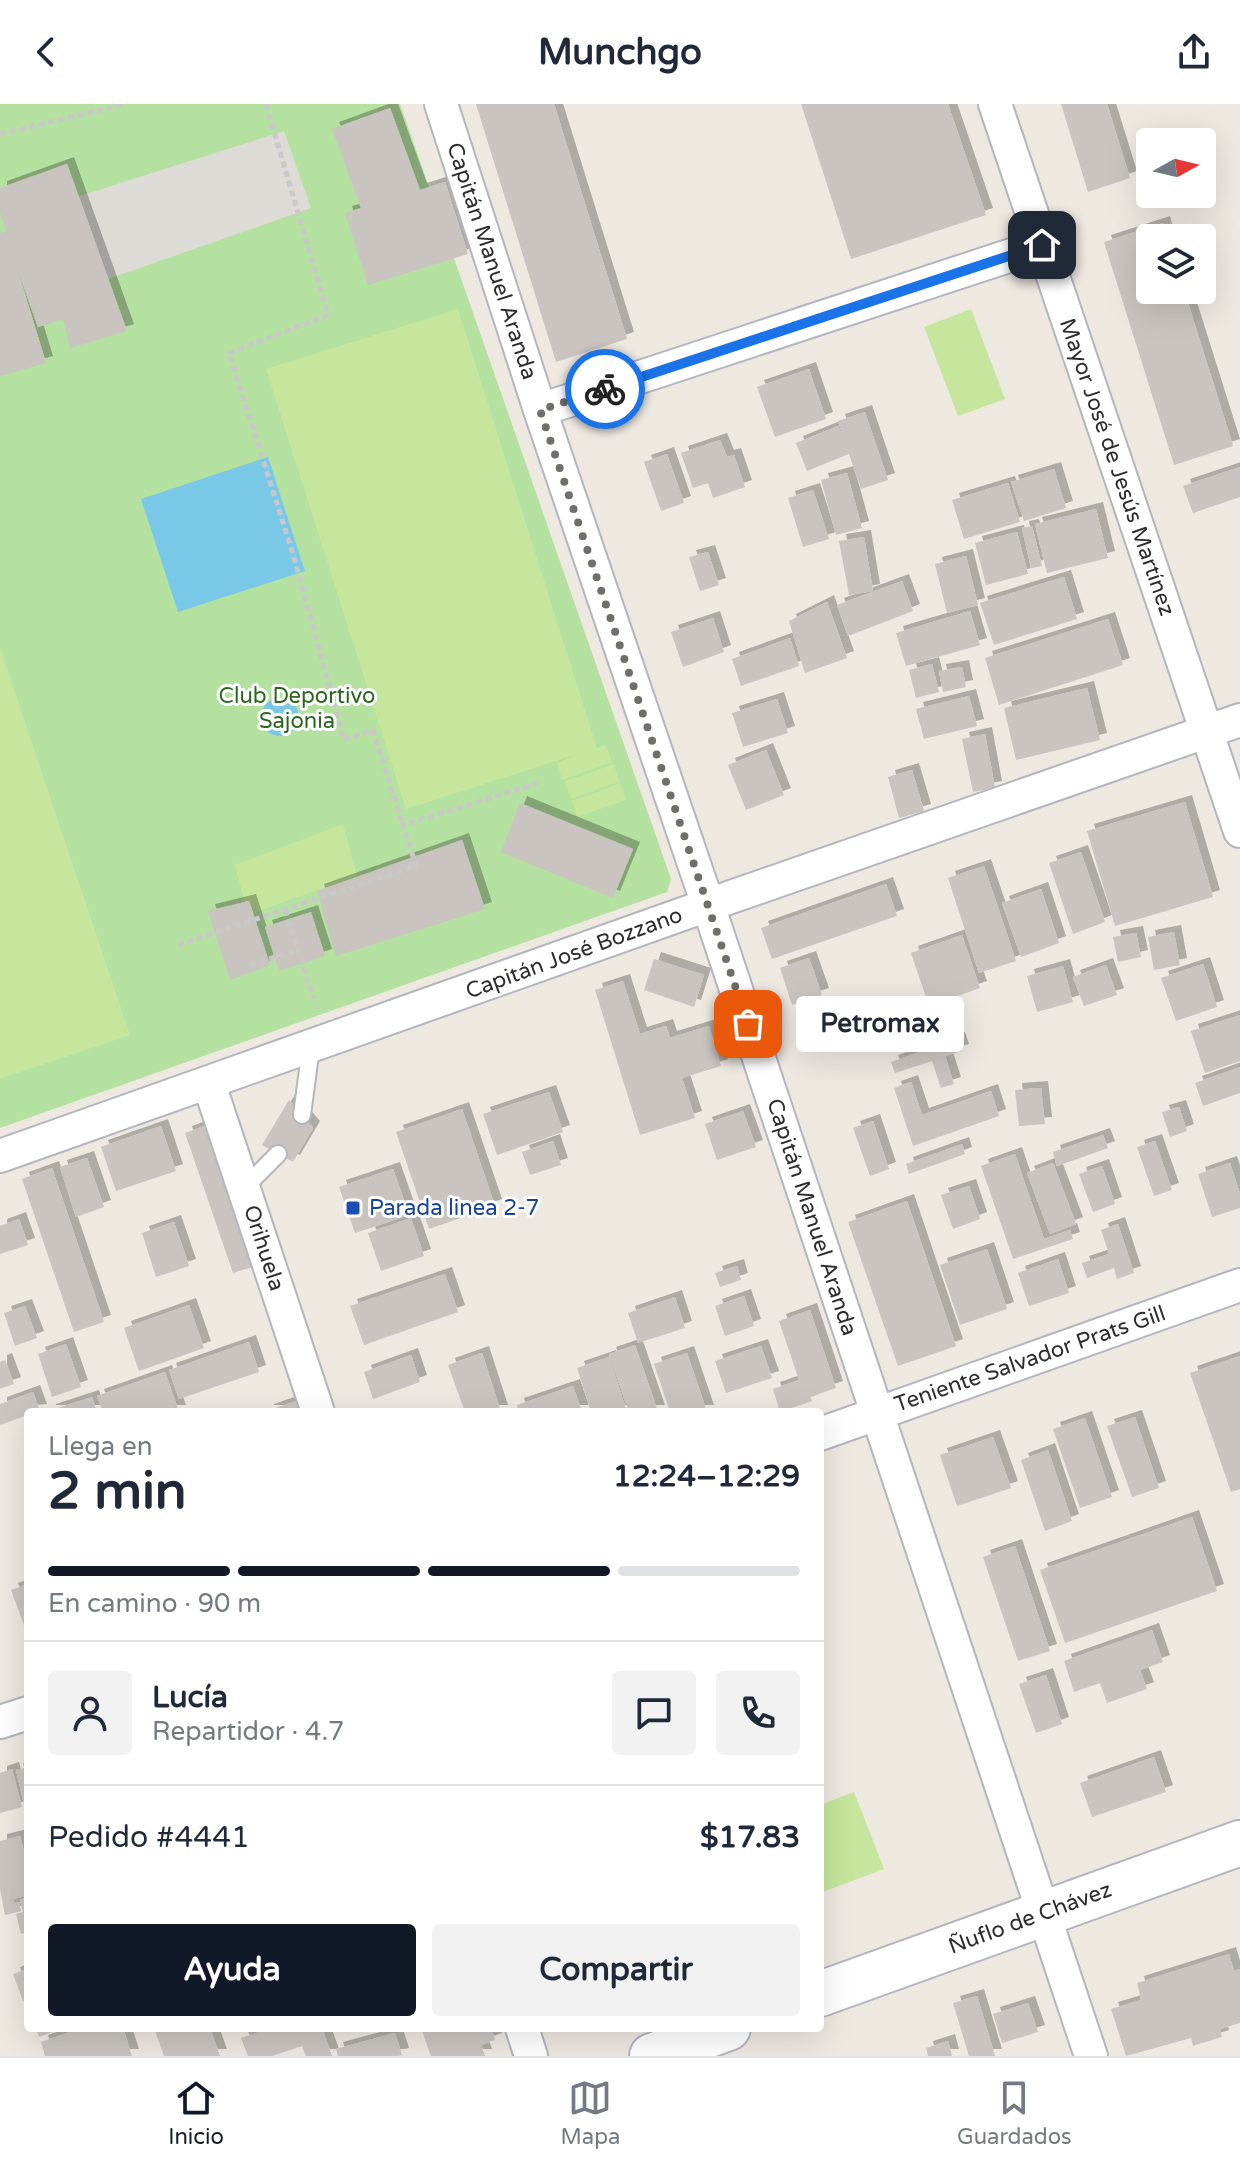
<!DOCTYPE html>
<html lang="es">
<head>
<meta charset="utf-8">
<style>
  :root { --surface:#fff; --page:#f2f2f3; --text:#1f2937; --muted:#747a83; --line:#e0e1e3; --accent:#111827 }
  body { margin:0; font-family:"Varela Round",sans-serif; background:var(--page); color:var(--text); height:100vh; display:flex; flex-direction:column; font-size:30px; white-space:nowrap }
  * { box-sizing:border-box; margin:0 }
  p { font-size:26px; color:var(--muted) }
  .icon { flex:none; width:44px; height:44px; fill:none; stroke:currentColor; stroke-width:2; stroke-linecap:round; stroke-linejoin:round }
  .map { position:relative; flex:1; overflow:hidden }
  .side { position:absolute; left:24px; top:1304px; width:800px; height:624px; display:flex; flex-direction:column; background:var(--surface); border-radius:8px; box-shadow:0 8px 32px #0002 }
  .side>* { flex:none }
  .needle { width:52px; rotate:82deg }
  .fabs { position:absolute; left:1136px; top:24px; display:grid; gap:16px }
  .fabs a { display:grid; place-items:center; width:80px; height:80px; border-radius:8px; background:var(--surface); box-shadow:0 8px 32px #0002; font-size:40px }
  .pin { position:absolute; display:grid; place-items:center; width:68px; height:68px; color:#fff; margin:-34px; border-radius:16px; box-shadow:0 4px 12px #0006 }
  .courier { position:absolute; display:grid; place-items:center; width:80px; height:80px; margin:-40px; border:6px solid #1a73e8; border-radius:50%; background:#fff; color:#222; box-shadow:0 2px 10px #0007 }
  .bubble { position:absolute; height:56px; border-radius:8px; background:var(--surface); box-shadow:0 8px 32px #0002; font-size:26px; font-weight:700; line-height:56px; text-align:center }
  .overview em { font-style:normal; font-weight:700 }
  .overview div { display:flex; flex-direction:column-reverse }
  .overview { display:flex; align-items:center; justify-content:space-between; height:136px; padding:0 24px }
  h1 { font-size:52px; font-weight:700; line-height:60px }
  .bar { display:grid; grid-template-columns:repeat(4,1fr); gap:12px 8px; align-content:center; height:96px; padding:0 24px }
  .bar i { height:10px; border-radius:6px; background:var(--line) }
  .bar .on { background:var(--accent) }
  .bar p { grid-column:span 4 }
  .line { display:flex; align-items:center; gap:20px; padding:0 24px; border-top:2px solid var(--line) }
  .line div { flex:1 }
  .round { display:grid; place-items:center; flex:none; width:84px; height:84px; border-radius:8px; background:var(--page) }
  .action { display:flex; gap:16px; margin-top:auto; padding:16px 24px }
  .action a { flex:1; height:92px; border-radius:8px; background:var(--accent); color:#fff; font-size:32px; font-weight:700; line-height:92px; text-align:center }
  .action a+a { background:var(--page); color:var(--text) }
  header { display:flex; justify-content:space-between; align-items:center; height:104px; padding:0 24px; background:var(--surface); font-size:36px; font-weight:700 }
  .tab-bar { display:flex; justify-content:space-around; align-items:center; height:112px; border-top:2px solid var(--line); background:var(--surface); font-size:22px; color:var(--muted) }
  .tab-bar a { display:grid; justify-items:center; gap:4px }
  .tab-bar .on { color:var(--accent) }
  .map>svg:first-child { display:block }
</style>
</head>
<body>
<header><svg class="icon" aria-label="back" viewBox="0 0 24 24"><path d="M15 5l-7 7 7 7"/></svg>Munchgo<svg class="icon" aria-label="share" viewBox="0 0 24 24"><path d="M12 15V3M7 8l5-5 5 5M5 13v7h14v-7"/></svg></header>
<div class="map">
<svg width="1240" height="1952" viewBox="0 0 1240 1952">
  <defs>
    <filter id="shadow"><feDropShadow dx="7" dy="-7" stdDeviation="0" flood-color="#0004"/></filter>
  </defs>
  <rect width="100%" height="100%" fill="#ede8e0"/>
  <path fill="#b4e0a0" d="M0,0H400L671,775L667,788L0,1024Z"/>
  <g fill="#c5e69c">
    <path d="M458,205L597,644L606,641L612,658L563,676L557,659L575,651L406,705L266,265Z"/>
    <path d="M971,205L1005,295L958,312L924,223Z"/>
    <path d="M0,543L130,931L0,975Z"/>
    <path d="M614,660L619,678L571,695L565,677Z"/>
    <path d="M620,679L626,696L577,713L572,697Z"/>
    <path d="M343,720L357,772L248,811L235,761Z"/>
    <path d="M854,1688L884,1765L820,1789V1701Z"/>
  </g>
  <path fill="#dddbd6" d="M284,27L311,104L94,180L67,96Z"/>
  <g fill="#7ac8e8">
    <path d="M268,353L305,467L178,508L141,395Z"/>
    <circle cx="280" cy="613" r="19"/>
  </g>
  <g fill="#c9c4bf" filter="url(#shadow)">
    <path d="M476,0H554L627,235L556,258Z"/>
    <path d="M801,0H948L986,111L851,155Z"/>
    <path d="M1061,0H1107L1130,74L1088,88Z"/>
    <path d="M390,4L420,86L445,78L468,150L368,181L345,109L361,104L332,25Z"/>
    <path d="M67,60L127,227L70,244L63,215L38,223L18,167L46,259L0,272V129L6,127L0,109V84Z"/>
    <path d="M1163,119L1167,134H1150V186H1184L1233,342L1174,361L1104,138Z"/>
    <path d="M809,265L826,315L775,333L757,283Z"/>
    <path d="M865,308L888,376L861,385L849,350L807,367L796,339L838,322L846,341L838,317Z"/>
    <path d="M720,336L727,353L734,351L745,383L713,394L708,379L693,384L681,349Z"/>
    <path d="M667,350L684,399L661,407L644,358Z"/>
    <path d="M1240,363V393L1193,409L1183,382Z"/>
    <path d="M1054,365L1066,404L1024,417L1011,378Z"/>
    <path d="M847,369L862,424L836,431L821,376Z"/>
    <path d="M1008,379L1020,418L964,435L952,396Z"/>
    <path d="M813,386L829,435L803,443L788,394Z"/>
    <path d="M1096,405L1108,454L1047,469L1035,420Z"/>
    <path d="M1032,422L1042,462L1031,464L1022,424Z"/>
    <path d="M1017,428L1028,470L986,481L975,439Z"/>
    <path d="M864,433L873,487L849,491L839,437Z"/>
    <path d="M708,448L719,481L700,487L689,453Z"/>
    <path d="M966,452L978,501L947,509L935,460Z"/>
    <path d="M1064,473L1077,515L994,541L980,499Z"/>
    <path d="M902,477L913,507L848,532L837,501Z"/>
    <path d="M827,498L847,554L805,569L789,517Z"/>
    <path d="M970,507L980,541L906,562L896,529Z"/>
    <path d="M713,514L724,548L683,563L671,528Z"/>
    <path d="M1108,515L1123,561L999,601L985,554Z"/>
    <path d="M790,534L799,562L741,582L732,555Z"/>
    <path d="M932,560L939,588L916,594L909,566Z"/>
    <path d="M962,563L966,583L943,588L939,567Z"/>
    <path d="M1087,584L1100,636L1016,656L1004,604Z"/>
    <path d="M969,592L977,622L924,635L916,605Z"/>
    <path d="M777,595L788,629L743,643L732,609Z"/>
    <path d="M985,630L995,684L973,688L962,635Z"/>
    <path d="M766,646L784,691L746,706L728,661Z"/>
    <path d="M912,666L924,707L899,714L888,673Z"/>
    <path d="M1185,698L1213,793L1115,822L1087,727Z"/>
    <path d="M520,699L633,745L613,794L501,748Z"/>
    <path d="M462,736L485,805L336,852L317,787Z"/>
    <path d="M1081,748L1105,818L1073,830L1049,759Z"/>
    <path d="M984,762L1016,857L979,869L948,774Z"/>
    <path d="M886,780L897,812L772,855L761,824Z"/>
    <path d="M1041,785L1059,839L1021,853L1002,799Z"/>
    <path d="M249,797L270,861L230,876L208,807Z"/>
    <path d="M311,808L325,852L279,867L265,823Z"/>
    <path d="M1174,828L1180,861L1154,866L1148,833Z"/>
    <path d="M1136,829L1141,853L1118,858L1113,833Z"/>
    <path d="M962,831L980,884L929,902L911,849Z"/>
    <path d="M809,854L822,891L792,901L780,864Z"/>
    <path d="M654,855L704,871L694,903L644,886Z"/>
    <path d="M1203,860L1217,903L1176,917L1161,874Z"/>
    <path d="M1106,861L1117,891L1084,902L1073,873Z"/>
    <path d="M1063,862L1073,898L1037,908L1027,872Z"/>
    <path d="M623,877L640,930L666,922L670,934L709,922L721,962L682,974L695,1014L640,1031L595,886Z"/>
    <path d="M834,904L839,920L805,932L800,915Z"/>
    <path d="M1240,911V957L1205,969L1191,927Z"/>
    <path d="M958,935L962,947L945,952L954,980L941,984L932,957L895,969L891,958Z"/>
    <path d="M1240,963V989L1203,1002L1195,979Z"/>
    <path d="M911,978L922,1011L991,987L999,1012L913,1042L894,984Z"/>
    <path d="M1041,984L1045,1020L1019,1022L1015,986Z"/>
    <path d="M549,988L563,1028L497,1051L483,1010Z"/>
    <path d="M289,996L313,1024L293,1058L262,1041Z"/>
    <path d="M1179,1003L1187,1027L1170,1033L1162,1008Z"/>
    <path d="M462,1005L495,1102L429,1125L396,1028Z"/>
    <path d="M743,1007L756,1043L717,1056L705,1020Z"/>
    <path d="M873,1017L889,1065L870,1072L853,1024Z"/>
    <path d="M210,1020L258,1161L233,1169L185,1029Z"/>
    <path d="M161,1022L176,1067L116,1087L101,1043Z"/>
    <path d="M1103,1031L1108,1044L1057,1062L1053,1048Z"/>
    <path d="M553,1037L561,1061L530,1071L522,1048Z"/>
    <path d="M1155,1037L1172,1086L1154,1092L1137,1043Z"/>
    <path d="M962,1040L965,1050L909,1070L906,1060Z"/>
    <path d="M1015,1050L1044,1135L1070,1126L1073,1135L1013,1155L981,1062Z"/>
    <path d="M87,1054L104,1103L76,1113L60,1063Z"/>
    <path d="M1053,1059L1076,1120L1050,1130L1027,1069Z"/>
    <path d="M1230,1059L1240,1090V1104L1212,1113L1198,1070Z"/>
    <path d="M1102,1062L1115,1100L1093,1108L1079,1070Z"/>
    <path d="M52,1064L104,1218L74,1228L22,1075Z"/>
    <path d="M393,1065L409,1111L355,1129L339,1083Z"/>
    <path d="M969,1082L980,1115L953,1125L941,1091Z"/>
    <path d="M907,1097L956,1242L898,1262L848,1118Z"/>
    <path d="M411,1114L424,1152L381,1167L368,1129Z"/>
    <path d="M19,1115L28,1141L0,1150V1122Z"/>
    <path d="M174,1118L189,1162L156,1173L142,1129Z"/>
    <path d="M1118,1120L1134,1169L1117,1175L1114,1164L1087,1174L1082,1159L1109,1150L1101,1126Z"/>
    <path d="M987,1145L1007,1205L960,1221L940,1161Z"/>
    <path d="M1058,1155L1069,1189L1029,1202L1018,1169Z"/>
    <path d="M737,1162L741,1176L720,1183L715,1169Z"/>
    <path d="M445,1170L458,1208L364,1241L350,1202Z"/>
    <path d="M744,1192L754,1222L725,1232L715,1202Z"/>
    <path d="M675,1193L685,1224L638,1239L628,1209Z"/>
    <path d="M189,1201L204,1244L139,1267L124,1224Z"/>
    <path d="M25,1202L37,1234L15,1242L4,1209Z"/>
    <path d="M810,1206L836,1284L810,1293L812,1297L780,1308L773,1285L799,1276L779,1217Z"/>
    <path d="M249,1238L259,1268L179,1295L169,1266Z"/>
    <path d="M66,1240L81,1283L52,1293L38,1250Z"/>
    <path d="M635,1241L658,1308H629L609,1250Z"/>
    <path d="M761,1242L772,1274L726,1289L715,1257Z"/>
    <path d="M482,1249L501,1308H465L448,1261Z"/>
    <path d="M687,1249L707,1308H670L654,1260Z"/>
    <path d="M411,1251L420,1278L373,1295L364,1268Z"/>
    <path d="M1240,1252V1385L1231,1388L1190,1269Z"/>
    <path d="M609,1253L627,1308H591L577,1264Z"/>
    <path d="M5,1256L14,1280L0,1285V1258Z"/>
    <path d="M165,1268L179,1308H103L97,1292Z"/>
    <path d="M573,1282L582,1308H519L517,1301Z"/>
    <path d="M33,1288L40,1307L28,1308V1311L0,1321V1300Z"/>
    <path d="M92,1293L97,1308H49V1307Z"/>
    <path d="M299,1296L303,1308H267V1307Z"/>
    <path d="M1135,1313L1159,1384L1132,1393L1107,1322Z"/>
    <path d="M1085,1314L1112,1393L1080,1404L1053,1325Z"/>
    <path d="M993,1333L1011,1384L957,1402L940,1351Z"/>
    <path d="M1048,1346L1072,1417L1045,1427L1021,1356Z"/>
    <path d="M1192,1413L1217,1487L1065,1539L1040,1466Z"/>
    <path d="M1015,1442L1050,1547L1018,1557L983,1453Z"/>
    <path d="M28,1480V1532L11,1486Z"/>
    <path d="M1152,1526L1163,1558L1140,1566L1147,1585L1107,1599L1100,1579L1074,1588L1064,1557Z"/>
    <path d="M1046,1571L1062,1620L1036,1629L1019,1580Z"/>
    <path d="M1154,1653L1166,1688L1092,1713L1080,1679Z"/>
    <path d="M28,1663V1699L24,1700L16,1666Z"/>
    <path d="M12,1665L22,1703L0,1709V1669Z"/>
    <path d="M20,1732L28,1764V1791L14,1795L8,1777L14,1799L19,1798L21,1807L5,1811L0,1785V1737Z"/>
    <path d="M28,1793V1828L21,1830L16,1810L23,1808L20,1796Z"/>
    <path d="M1229,1850L1234,1867L1240,1865V1919L1220,1925L1222,1933L1193,1942L1191,1934L1126,1952L1111,1905L1141,1896L1137,1879Z"/>
    <path d="M28,1865V1896L23,1897L13,1870Z"/>
    <path d="M977,1892L995,1952H969L953,1899Z"/>
    <path d="M1028,1899L1038,1928L1002,1939L993,1910Z"/>
    <path d="M36,1924H62L39,1933Z"/>
    <path d="M82,1924H123L132,1952H45L41,1938Z"/>
    <path d="M154,1924H210L220,1952H164Z"/>
    <path d="M272,1924H322L332,1952H306L302,1942L272,1952H248L241,1934Z"/>
    <path d="M421,1924H491L495,1936L481,1941L485,1952H431Z"/>
    <path d="M395,1929L402,1951L398,1952H338L336,1945Z"/>
    <path d="M948,1937L952,1952H928L926,1944Z"/>
  </g>
  <g fill="none" stroke-linecap="round" stroke-linejoin="round">
    <defs>
      <g id="lane">
        <path d="M302,1011L311,943"/>
        <path d="M244,1084L278,1050"/>
      </g>
      <g id="street">
        <path d="M441,0L540,306L708,801L1091,1952"/>
        <path d="M995,0L1240,727"/>
        <path d="M540,306L1042,141"/>
        <path d="M209,980L318,1308"/>
        <path d="M0,1052L708,801L1240,616"/>
        <path d="M820,1330L1240,1181"/>
        <path d="M0,1618L28,1609"/>
        <path d="M522,1924L531,1952"/>
      </g>
      <g id="secondary">
        <path d="M820,1890L1240,1739"/>
        <path d="M652,1952L728,1924"/>
      </g>
    </defs>
    <use href="#lane" stroke="#b3b5bf" stroke-width="20"/>
    <use href="#street" stroke="#b3b5bf" stroke-width="36"/>
    <use href="#secondary" stroke="#b3b5bf" stroke-width="48"/>
    <g stroke="#c8c8c8" stroke-width="5" stroke-dasharray="6 4" stroke-linecap="butt">
      <path d="M266,0L328,211L229,249L293,450L344,636L373,626L403,721"/>
      <path d="M0,30L126,0"/>
      <path d="M285,806L314,895"/>
      <path d="M178,841L416,762L403,721L541,678"/>
      <path d="M250,861L298,846"/>
    </g>
    <use href="#lane" stroke="#fff" stroke-width="16"/>
    <use href="#street" stroke="#fff" stroke-width="32"/>
    <use href="#secondary" stroke="#fff" stroke-width="44"/>
  </g>
  <g fill="none" stroke-linecap="round" stroke-linejoin="round">
    <path stroke="#706e6b" stroke-width="8" stroke-dasharray="0 14.4" d="M605,285L540,306L748,920"/>
    <path stroke="#1a73e8" stroke-width="10" d="M605,285L1042,141"/>
  </g>
  <rect fill="#1a4fb4" stroke="#fff" stroke-width="3" x="345" y="1096" width="16" height="16" rx="4"/>
  <g text-anchor="middle" dominant-baseline="central" stroke-width="6" stroke-linejoin="round" paint-order="stroke">
    <g font-size="22" fill="#2c2c2c" stroke="#fff">
      <text transform="translate(492 157) rotate(72)">Capitán Manuel Aranda</text>
      <text transform="translate(1117 363) rotate(71)">Mayor José de Jesús Martínez</text>
      <text transform="translate(574 849) rotate(-20)">Capitán José Bozzano</text>
      <text transform="translate(812 1113) rotate(72)">Capitán Manuel Aranda</text>
      <text transform="translate(264 1144) rotate(72)">Orihuela</text>
      <text transform="translate(1030 1255) rotate(-19)">Teniente Salvador Prats Gill</text>
      <text transform="translate(1030 1814) rotate(-20)">Ñuflo de Chávez</text>
    </g>
    <g font-size="22" fill="#2c661f" stroke="#fff">
      <text x="297" y="592">Club Deportivo<tspan x="297" dy="25">Sajonia</tspan></text>
    </g>
    <g font-size="22" fill="#164399" stroke="#fff" text-anchor="start">
      <text x="369" y="1104">Parada linea 2-7</text>
    </g>
  </g>
</svg>
<div class="fabs">
<a><svg class="needle" viewBox="-14 -14 28 28"><path d="M0-13l5 13h-10z" fill="#e53935"/><path d="M0 13l5-13h-10z" fill="#747a83"/></svg></a>
<a><svg class="icon" aria-label="layers" viewBox="0 0 24 24"><path d="M12 4l9 5-9 5-9-5zM3 14l9 5 9-5"/></svg></a>
</div>
<div class="pin" style="left:748px;top:920px;background:#ea580c"><svg class="icon" aria-label="bag" viewBox="0 0 24 24"><path d="M5 8h14l-1 12H6zM9 8a3 3 0 0 1 6 0"/></svg></div>
<div class="pin" style="left:1042px;top:141px;background:#1f2937"><svg class="icon" aria-label="home" viewBox="0 0 24 24"><path d="M3 11l9-7 9 7M6 9v11h12V9"/></svg></div>
<div class="courier" style="left:605px;top:285px"><svg class="icon" aria-label="bike" viewBox="0 0 24 24"><circle cx="6" cy="16" r="4"/><circle cx="18" cy="16" r="4"/><path d="M6 16l4-8h5l3 8M10 8l3 8H6M13 5h3"/></svg></div>
<div class="bubble" style="left:796px;top:892px;width:168px">Petromax</div>
<section class="side">
<div class="overview"><div><h1>2 min</h1><p>Llega en</p></div><em>12:24–12:29</em></div>
<div class="bar"><i class="on"></i><i class="on"></i><i class="on"></i><i></i><p>En camino · 90 m</p></div>
<div class="line" style="height:144px"><a class="round"><svg class="icon" aria-label="person" viewBox="0 0 24 24"><circle cx="12" cy="8" r="4"/><path d="M4 21q1-7 8-7t8 7"/></svg></a><div><b>Lucía</b><p>Repartidor · 4.7</p></div><a class="round"><svg class="icon" aria-label="chat" viewBox="0 0 24 24"><path d="M4 5h16v11H9l-5 4z"/></svg></a><a class="round"><svg class="icon" aria-label="phone" viewBox="0 0 24 24"><path d="M5 4h4l2 5-3 2q2 4 5 5l2-3 5 2v4C11 20 4 13 5 4z"/></svg></a></div>
<div class="line" style="height:104px"><div>Pedido #4441</div><b>$17.83</b></div>
<div class="action"><a>Ayuda</a><a>Compartir</a></div>
</section>
</div>
<nav class="tab-bar">
<a class="on"><svg class="icon" aria-label="home" viewBox="0 0 24 24"><path d="M3 11l9-7 9 7M6 9v11h12V9"/></svg>Inicio</a>
<a><svg class="icon" aria-label="map" viewBox="0 0 24 24"><path d="M3 6l6-2 6 2 6-2v14l-6 2-6-2-6 2zM9 4v14M15 6v14"/></svg>Mapa</a>
<a><svg class="icon" aria-label="saved" viewBox="0 0 24 24"><path d="M7 4h10v16l-5-4-5 4z"/></svg>Guardados</a>
</nav>
</body>
</html>
